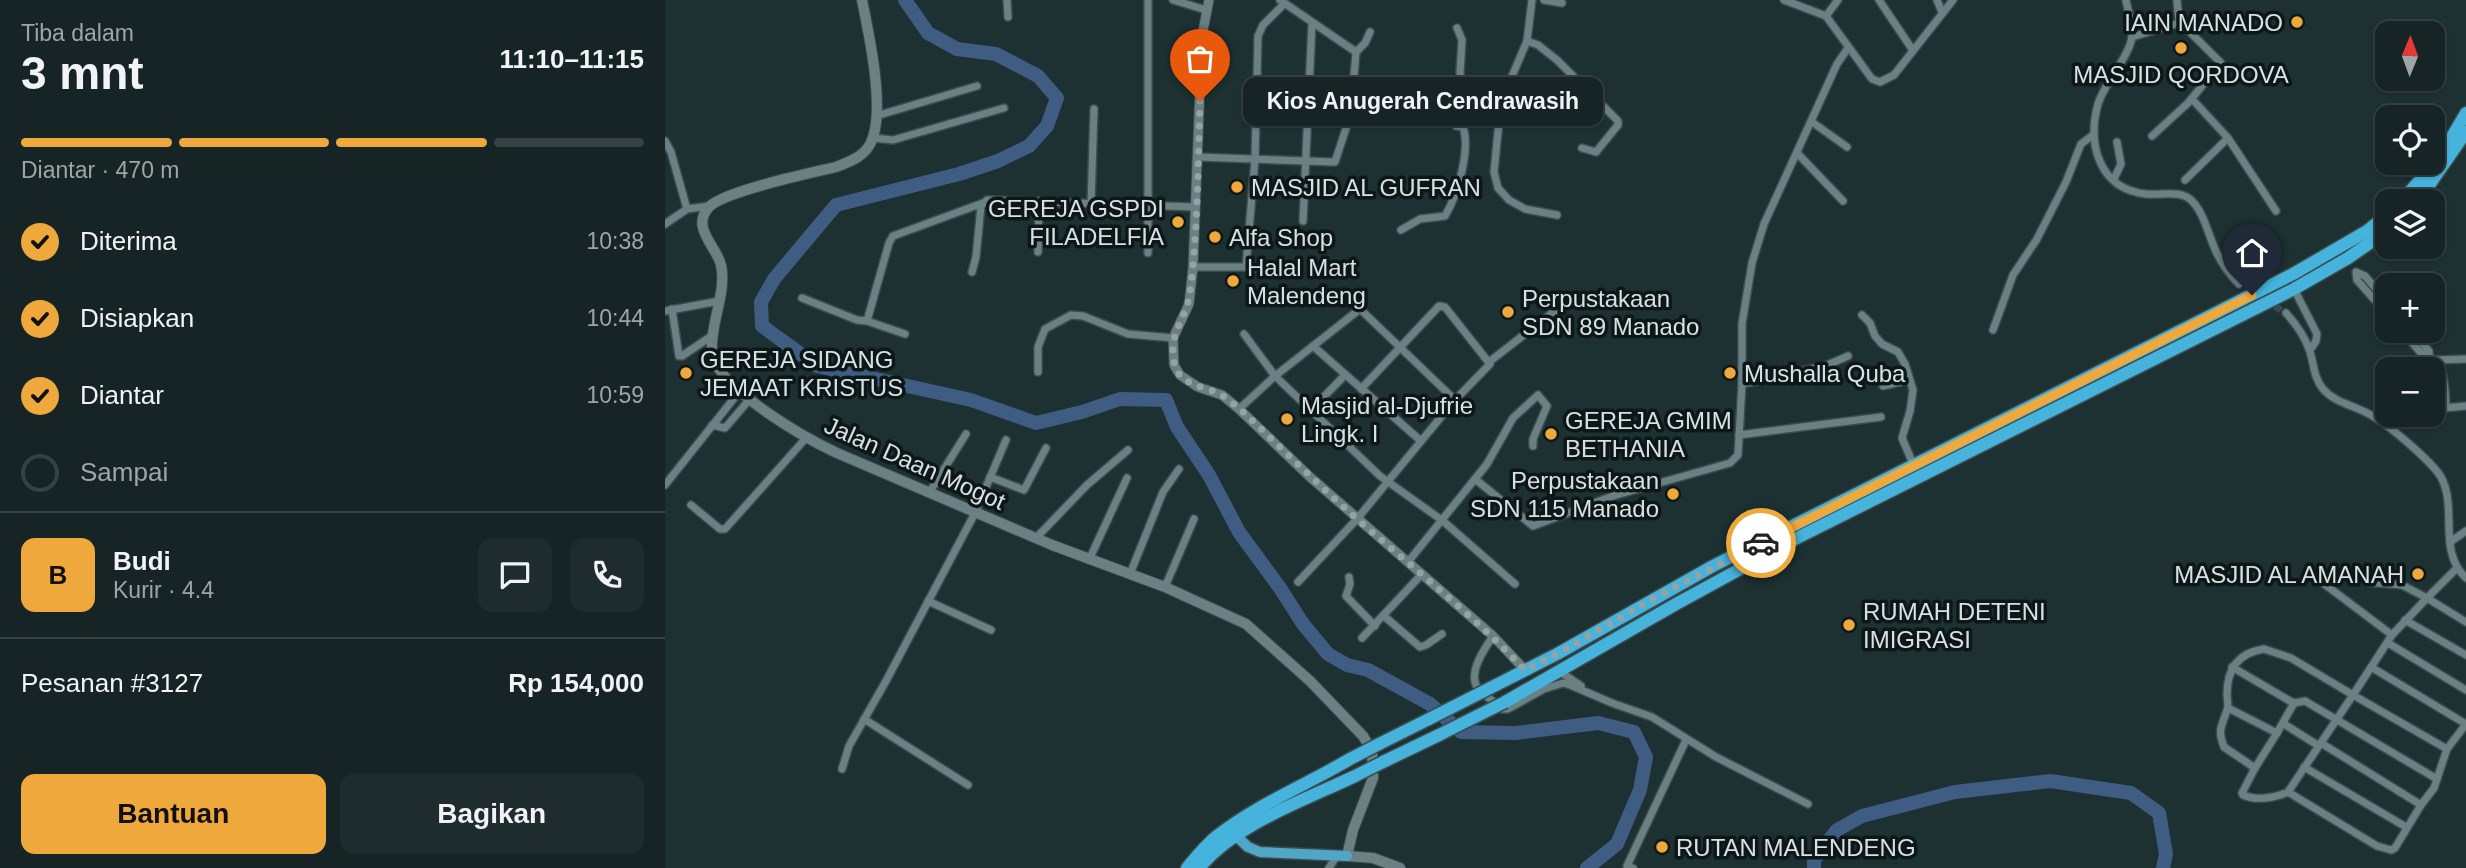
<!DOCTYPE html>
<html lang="id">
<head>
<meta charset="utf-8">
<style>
  :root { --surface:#162426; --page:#1f2c2e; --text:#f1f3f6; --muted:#9ea4a7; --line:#354143; --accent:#eea83c }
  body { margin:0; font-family:Arial,sans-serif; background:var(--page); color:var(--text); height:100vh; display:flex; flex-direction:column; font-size:26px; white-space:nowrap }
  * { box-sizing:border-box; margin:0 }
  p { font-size:23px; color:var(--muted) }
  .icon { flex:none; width:38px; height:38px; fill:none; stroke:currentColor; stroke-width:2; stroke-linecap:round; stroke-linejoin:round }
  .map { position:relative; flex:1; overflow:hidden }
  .side { display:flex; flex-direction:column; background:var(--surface); width:665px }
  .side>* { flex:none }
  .needle { width:46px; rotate:1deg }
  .fabs { position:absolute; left:1710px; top:21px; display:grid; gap:14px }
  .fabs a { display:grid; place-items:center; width:70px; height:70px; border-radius:14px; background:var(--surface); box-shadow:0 2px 5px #0004,0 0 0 2px var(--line); font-size:35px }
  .pin { position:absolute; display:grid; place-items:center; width:60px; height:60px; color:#fff; margin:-72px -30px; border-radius:50% 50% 50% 0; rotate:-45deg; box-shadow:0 0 7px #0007 }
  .pin .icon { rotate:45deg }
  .courier { position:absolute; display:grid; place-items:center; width:70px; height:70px; margin:-35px; border:5px solid #eea83c; border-radius:50%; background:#fff; color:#222; box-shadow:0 2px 9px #0007 }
  .bubble { position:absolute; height:49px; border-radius:14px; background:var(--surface); box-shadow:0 2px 5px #0004,0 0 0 2px var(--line); font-size:23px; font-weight:700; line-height:49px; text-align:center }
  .headline em { font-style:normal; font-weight:700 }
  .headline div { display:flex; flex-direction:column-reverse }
  .headline { display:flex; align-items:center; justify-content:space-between; height:119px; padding:0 21px }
  h1 { font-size:46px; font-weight:700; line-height:52px }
  .bar { display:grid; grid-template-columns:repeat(4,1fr); gap:10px 7px; align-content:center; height:84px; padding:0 21px }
  .bar i { height:9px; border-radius:5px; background:var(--line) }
  .bar .current { background:var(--accent) }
  .bar p { grid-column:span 4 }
  .line { display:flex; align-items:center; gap:18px; padding:0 21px; border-top:2px solid var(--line) }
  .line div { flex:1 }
  .round { display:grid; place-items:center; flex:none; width:74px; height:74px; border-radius:14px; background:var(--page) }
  ol { padding:0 21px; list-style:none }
  li { display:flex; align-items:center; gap:21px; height:77px }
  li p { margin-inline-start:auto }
  li .icon { padding:7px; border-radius:50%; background:var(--accent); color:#111; stroke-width:4 }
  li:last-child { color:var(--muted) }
  li i { width:38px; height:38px; border:4px solid var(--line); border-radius:50% }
  .cta { display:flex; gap:14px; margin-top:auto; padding:14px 21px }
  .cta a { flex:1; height:80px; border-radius:14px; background:var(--accent); color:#111; font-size:28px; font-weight:700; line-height:80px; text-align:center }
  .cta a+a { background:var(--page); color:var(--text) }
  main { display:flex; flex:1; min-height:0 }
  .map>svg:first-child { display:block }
</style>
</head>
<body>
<main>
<section class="side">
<div class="headline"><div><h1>3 mnt</h1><p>Tiba dalam</p></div><em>11:10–11:15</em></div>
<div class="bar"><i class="current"></i><i class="current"></i><i class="current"></i><i></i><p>Diantar · 470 m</p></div>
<ol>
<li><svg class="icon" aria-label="check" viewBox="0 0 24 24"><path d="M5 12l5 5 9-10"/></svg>Diterima<p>10:38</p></li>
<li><svg class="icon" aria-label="check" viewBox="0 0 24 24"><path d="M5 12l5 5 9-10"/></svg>Disiapkan<p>10:44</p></li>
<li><svg class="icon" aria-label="check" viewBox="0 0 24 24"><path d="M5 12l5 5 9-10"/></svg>Diantar<p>10:59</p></li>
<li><i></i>Sampai</li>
</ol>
<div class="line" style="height:126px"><b class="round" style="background:var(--accent);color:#111">B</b><div><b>Budi</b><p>Kurir · 4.4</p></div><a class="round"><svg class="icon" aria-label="chat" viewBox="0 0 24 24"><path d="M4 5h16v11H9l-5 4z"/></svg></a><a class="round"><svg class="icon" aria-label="phone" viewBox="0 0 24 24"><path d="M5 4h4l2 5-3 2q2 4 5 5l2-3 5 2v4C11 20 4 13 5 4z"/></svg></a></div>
<div class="line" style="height:91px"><div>Pesanan #3127</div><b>Rp 154,000</b></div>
<div class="cta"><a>Bantuan</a><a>Bagikan</a></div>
</section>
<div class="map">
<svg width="1801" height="868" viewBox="0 0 1801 868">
  <rect width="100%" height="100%" fill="#1d3032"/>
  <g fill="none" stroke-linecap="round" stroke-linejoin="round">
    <g stroke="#3f5d83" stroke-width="14">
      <path d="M240,0L263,33L292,49L331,54L373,76L392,98L382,126L364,146L333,161L294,174L171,205L109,279L96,302L97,326L152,366L306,400L371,423L417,412L455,399L501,400L512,427L544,475L574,532L615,588L638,624L663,654L682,665L703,670L765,704L796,732L851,733L933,723L969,732L981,757L975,790L952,844L922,868"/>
      <path d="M1149,868V860L1172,830L1197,816L1290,792L1385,781L1466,793L1494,813L1501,854L1498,868"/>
    </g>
    <path stroke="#394b4c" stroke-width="7" stroke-dasharray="7 3.5" stroke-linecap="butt" d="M1601,301L1621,313"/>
    <defs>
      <g id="minor">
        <path d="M342,0L343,17"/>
        <path d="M508,0L541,10"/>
        <path d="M615,0L691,52"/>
        <path d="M867,0L862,41L836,102L829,172L833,188L844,200L860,209L892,215"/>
        <path d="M879,0L897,3"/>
        <path d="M1119,0L1161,16L1207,79L1215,82L1229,75L1288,0"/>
        <path d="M1214,0L1247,49"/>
        <path d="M1272,0L1277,12"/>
        <path d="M1461,0C1463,11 1468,26 1467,37C1464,57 1440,82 1433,104C1422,144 1434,189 1481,194C1495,196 1516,189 1527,201C1539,213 1543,234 1550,249C1556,263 1564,274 1574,284"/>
        <path d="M1161,16L1173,0"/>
        <path d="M792,28L797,40L795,73L800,107"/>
        <path d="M1467,37L1514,23L1512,0"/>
        <path d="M862,41L873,45L892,60L953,121V125L931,152L917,148"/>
        <path d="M691,52L700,43L705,32"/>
        <path d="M1527,99L1563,138L1611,211"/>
        <path d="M211,116L312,86"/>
        <path d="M1147,122L1182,147"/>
        <path d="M1487,136L1523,103L1556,63L1515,22"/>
        <path d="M208,138L228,140L339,108"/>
        <path d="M0,141L6,152L22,209"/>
        <path d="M1133,154L1178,201"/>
        <path d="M533,157L670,162L686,113L691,52"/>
        <path d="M1449,179L1456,164L1452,142"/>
        <path d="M1520,180L1563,138"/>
        <path d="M426,204L429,109"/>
        <path d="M638,221L647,23"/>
        <path d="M0,224L22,209L44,206"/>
        <path d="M736,230L755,219L780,216C792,196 806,150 798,127L791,126L796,109L803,107L834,113"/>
        <path d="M373,252L374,201"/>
        <path d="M483,253V0"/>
        <path d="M528,267H581L590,159L593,36L598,25L619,4"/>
        <path d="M581,267L620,271"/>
        <path d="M307,272L311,257L316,206L322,200L531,207"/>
        <path d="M1629,289L1652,334L1651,341L1645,350"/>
        <path d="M137,298L192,320L202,321L224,243L228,236L318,203"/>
        <path d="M1722,302L1700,276L1691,272L1692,280L1722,314"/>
        <path d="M7,309L14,356H17L48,335"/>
        <path d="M0,311L54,301"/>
        <path d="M1621,313C1631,324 1639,335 1644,349C1649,362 1648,377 1658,389C1671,404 1693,406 1709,417C1726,427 1766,461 1776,477C1793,508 1772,551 1801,578"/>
        <path d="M1197,315L1205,323L1210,336L1217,344L1233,352L1240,364L1248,390L1245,411L1237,438L1249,466"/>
        <path d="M202,321L240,334"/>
        <path d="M1328,330L1348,275L1372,239L1401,182L1416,144L1428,135"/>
        <path d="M1737,331L1756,353L1764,356"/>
        <path d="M1747,331L1764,351V356C1781,366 1780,389 1781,407"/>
        <path d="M579,334L610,376L715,476L778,521L850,584"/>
        <path d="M648,346L756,441"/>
        <path d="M1772,360L1801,359"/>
        <path d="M824,362L896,306"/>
        <path d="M373,372V347L380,329L406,315L418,316L463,334L508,338"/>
        <path d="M1077,384L1160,366L1183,356"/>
        <path d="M1218,386L1244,380"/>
        <path d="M574,409L610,376L695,309L790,400"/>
        <path d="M1768,409L1801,406"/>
        <path d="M645,411L680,375"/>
        <path d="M1708,416L1722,414"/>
        <path d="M47,425L60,428L85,399"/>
        <path d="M1074,435L1216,417"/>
        <path d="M325,477L359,490L381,448"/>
        <path d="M810,479L868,526L948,496L1065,463L1073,455L1077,384V324L1087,263L1099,224L1172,64L1183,48"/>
        <path d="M0,485L74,392"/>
        <path d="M264,493L301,434"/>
        <path d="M26,505L55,529H60L141,438"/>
        <path d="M371,538L422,485L463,450"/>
        <path d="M1785,542L1801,531"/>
        <path d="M424,560L462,478"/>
        <path d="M743,562L822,464L848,418L873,395L882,406L868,439V446"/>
        <path d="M1792,568L1762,598L1801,622"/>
        <path d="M465,574L498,492L514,469"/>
        <path d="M684,577L685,584L681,596L710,626"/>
        <path d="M633,582L692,519L790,400L825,364L780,307L774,306L696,389"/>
        <path d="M1702,582L1737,585L1762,598L1727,635L1688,695L1782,749"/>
        <path d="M1658,583L1727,635"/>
        <path d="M500,587L529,519"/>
        <path d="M263,601L326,630"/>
        <path d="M719,616L755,647L761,645L777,634"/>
        <path d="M1740,620L1801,655"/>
        <path d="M828,636C820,648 803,672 812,687C818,695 830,702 837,709H843L879,689L898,683L905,685L947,703L987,717L1051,757L1143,804"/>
        <path d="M697,638L757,574"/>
        <path d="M1723,643L1801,690"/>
        <path d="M1599,649L1626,658L1688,695L1623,792C1610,798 1591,801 1578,795L1577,793L1590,768L1559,747C1552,729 1557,726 1562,710C1564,706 1562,699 1562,694C1562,669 1573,653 1599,649Z"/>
        <path d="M1567,667L1625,701L1629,703L1640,701L1772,779"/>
        <path d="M1706,667L1801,724"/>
        <path d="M894,671L916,686"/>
        <path d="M1563,708L1612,733L1629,703"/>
        <path d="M199,719L303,785"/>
        <path d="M1619,724L1654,746"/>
        <path d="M1656,743L1756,805"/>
        <path d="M1639,767L1741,827"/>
        <path d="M1590,768L1612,733"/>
        <path d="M177,769L184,746L221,681L310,513L341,440"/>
        <path d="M1623,792L1712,846L1726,850L1730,848L1756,805L1769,788L1782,749L1801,724"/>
        <path d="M664,868L671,857"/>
        <path d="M968,868L962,866L1021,740"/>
      </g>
      <path id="tertiary" d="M544,0L537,36L528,267L524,304L508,338L509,365L515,375L533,387L557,395L574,409L645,477L828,636L860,670"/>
      <path id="secondary" d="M197,0C204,34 219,104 208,137C203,155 187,161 171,167C146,173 59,191 44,207C25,227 52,247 56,265C62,293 45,323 47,351C49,387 142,439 172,453L387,545L500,587L581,624L645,681L698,736L707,751L708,778L688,830L682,856L708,858L735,868"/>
      <path id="primary" d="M566,831L583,847L595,852L682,856"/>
      <g id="trunk">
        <path d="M1737,201L1775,157L1801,113"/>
        <path d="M1753,201L1801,132"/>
        <path d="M831,685L892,654L1048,566L1628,274L1702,231L1722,215"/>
        <path d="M840,702L1011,604L1132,538L1629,289L1683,258L1722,231"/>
        <path d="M714,744L764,719"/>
        <path d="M718,762L776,734"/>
        <path d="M522,868C531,857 541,845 552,836C593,804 641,785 685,759"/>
        <path d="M534,868C572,823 638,801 690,776"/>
      </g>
    </defs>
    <use href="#minor" stroke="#3c4c4e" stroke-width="10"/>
    <use href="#tertiary" stroke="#3c4c4e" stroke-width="11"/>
    <use href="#secondary" stroke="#3c4c4e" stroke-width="12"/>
    <use href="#primary" stroke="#3c4c4e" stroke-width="13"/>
    <use href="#trunk" stroke="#3c4c4e" stroke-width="15"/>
    <use href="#minor" stroke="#6b8082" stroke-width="7"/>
    <use href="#tertiary" stroke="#6b8082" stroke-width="9"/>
    <use href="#secondary" stroke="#6b8082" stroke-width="10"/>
    <use href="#primary" stroke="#4fa6c6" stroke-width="10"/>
    <use href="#trunk" stroke="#46b3dd" stroke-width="12"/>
    <defs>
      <g id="trunk-bridge">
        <path d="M764,719L831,685"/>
        <path d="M776,734L840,702"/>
        <path d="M685,759L714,744"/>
        <path d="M690,776L718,762"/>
      </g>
    </defs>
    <use href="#trunk-bridge" stroke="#3c4c4e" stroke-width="15" stroke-linecap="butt"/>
    <use href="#trunk-bridge" stroke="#46b3dd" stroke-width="12"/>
  </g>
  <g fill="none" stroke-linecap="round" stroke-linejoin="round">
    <path stroke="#95a3a4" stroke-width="7" stroke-dasharray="0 12.6" d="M535,101C533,164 533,229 525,292C522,318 503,333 509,362C513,387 541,385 558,396C564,400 570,405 575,409C614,445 651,483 691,518C748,568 808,615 860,670L892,654L993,596L1096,543"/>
    <path stroke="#eea83c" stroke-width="9" d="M1096,543L1587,295"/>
  </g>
  <g fill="#eea83c" stroke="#0e1717" stroke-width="2.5">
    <circle cx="1632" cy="22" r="7"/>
    <circle cx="1516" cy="48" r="7"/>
    <circle cx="572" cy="187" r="7"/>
    <circle cx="513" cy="222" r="7"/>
    <circle cx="550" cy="237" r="7"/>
    <circle cx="568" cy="281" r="7"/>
    <circle cx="843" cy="312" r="7"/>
    <circle cx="21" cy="373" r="7"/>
    <circle cx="1065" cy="373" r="7"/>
    <circle cx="622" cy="419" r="7"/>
    <circle cx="886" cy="434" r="7"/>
    <circle cx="1008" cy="494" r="7"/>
    <circle cx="1753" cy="574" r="7"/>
    <circle cx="1184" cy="625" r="7"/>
    <circle cx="997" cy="847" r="7"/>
  </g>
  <g text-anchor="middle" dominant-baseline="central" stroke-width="7" stroke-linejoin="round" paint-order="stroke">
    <g font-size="24" fill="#d5e1e2" stroke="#0e1717" text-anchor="start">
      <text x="1618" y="22" text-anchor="end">IAIN MANADO</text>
      <text x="1516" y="74" text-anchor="middle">MASJID QORDOVA</text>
      <text x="586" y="187">MASJID AL GUFRAN</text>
      <text x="499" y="208" text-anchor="end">GEREJA GSPDI<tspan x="499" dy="28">FILADELFIA</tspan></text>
      <text x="564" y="237">Alfa Shop</text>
      <text x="582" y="267">Halal Mart<tspan x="582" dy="28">Malendeng</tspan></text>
      <text x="857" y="298">Perpustakaan<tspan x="857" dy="28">SDN 89 Manado</tspan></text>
      <text x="35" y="359">GEREJA SIDANG<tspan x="35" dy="28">JEMAAT KRISTUS</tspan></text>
      <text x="1079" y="373">Mushalla Quba</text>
      <text x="636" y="405">Masjid al-Djufrie<tspan x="636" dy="28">Lingk. I</tspan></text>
      <text x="900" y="420">GEREJA GMIM<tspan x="900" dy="28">BETHANIA</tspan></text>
      <text x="994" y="480" text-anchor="end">Perpustakaan<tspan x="994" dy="28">SDN 115 Manado</tspan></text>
      <text x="1739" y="574" text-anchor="end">MASJID AL AMANAH</text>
      <text x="1198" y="611">RUMAH DETENI<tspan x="1198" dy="28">IMIGRASI</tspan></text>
      <text x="1011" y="847">RUTAN MALENDENG</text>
    </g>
    <g font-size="24" fill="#d5e1e2" stroke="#0e1717">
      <text transform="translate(250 463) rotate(24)">Jalan Daan Mogot</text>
    </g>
  </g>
</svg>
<div class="fabs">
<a><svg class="needle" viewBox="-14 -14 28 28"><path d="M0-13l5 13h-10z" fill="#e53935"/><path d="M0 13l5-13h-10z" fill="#9ea4a7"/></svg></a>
<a><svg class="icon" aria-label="locate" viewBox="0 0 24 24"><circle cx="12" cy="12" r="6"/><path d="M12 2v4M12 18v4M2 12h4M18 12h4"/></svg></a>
<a><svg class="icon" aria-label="layers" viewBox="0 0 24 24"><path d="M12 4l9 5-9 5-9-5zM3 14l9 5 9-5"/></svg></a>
<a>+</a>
<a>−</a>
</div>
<div class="pin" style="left:535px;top:101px;background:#ea580c"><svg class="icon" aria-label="bag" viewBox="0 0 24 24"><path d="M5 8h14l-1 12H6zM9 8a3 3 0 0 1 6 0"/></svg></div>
<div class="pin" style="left:1587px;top:295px;background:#1f2937"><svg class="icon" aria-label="home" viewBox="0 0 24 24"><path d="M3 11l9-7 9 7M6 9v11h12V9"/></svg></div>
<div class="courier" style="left:1096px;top:543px"><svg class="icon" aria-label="car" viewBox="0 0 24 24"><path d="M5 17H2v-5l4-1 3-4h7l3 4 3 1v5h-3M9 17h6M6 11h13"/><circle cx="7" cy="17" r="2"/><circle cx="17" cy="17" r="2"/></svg></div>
<div class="bubble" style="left:578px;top:77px;width:360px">Kios Anugerah Cendrawasih</div>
</div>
</main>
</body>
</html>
